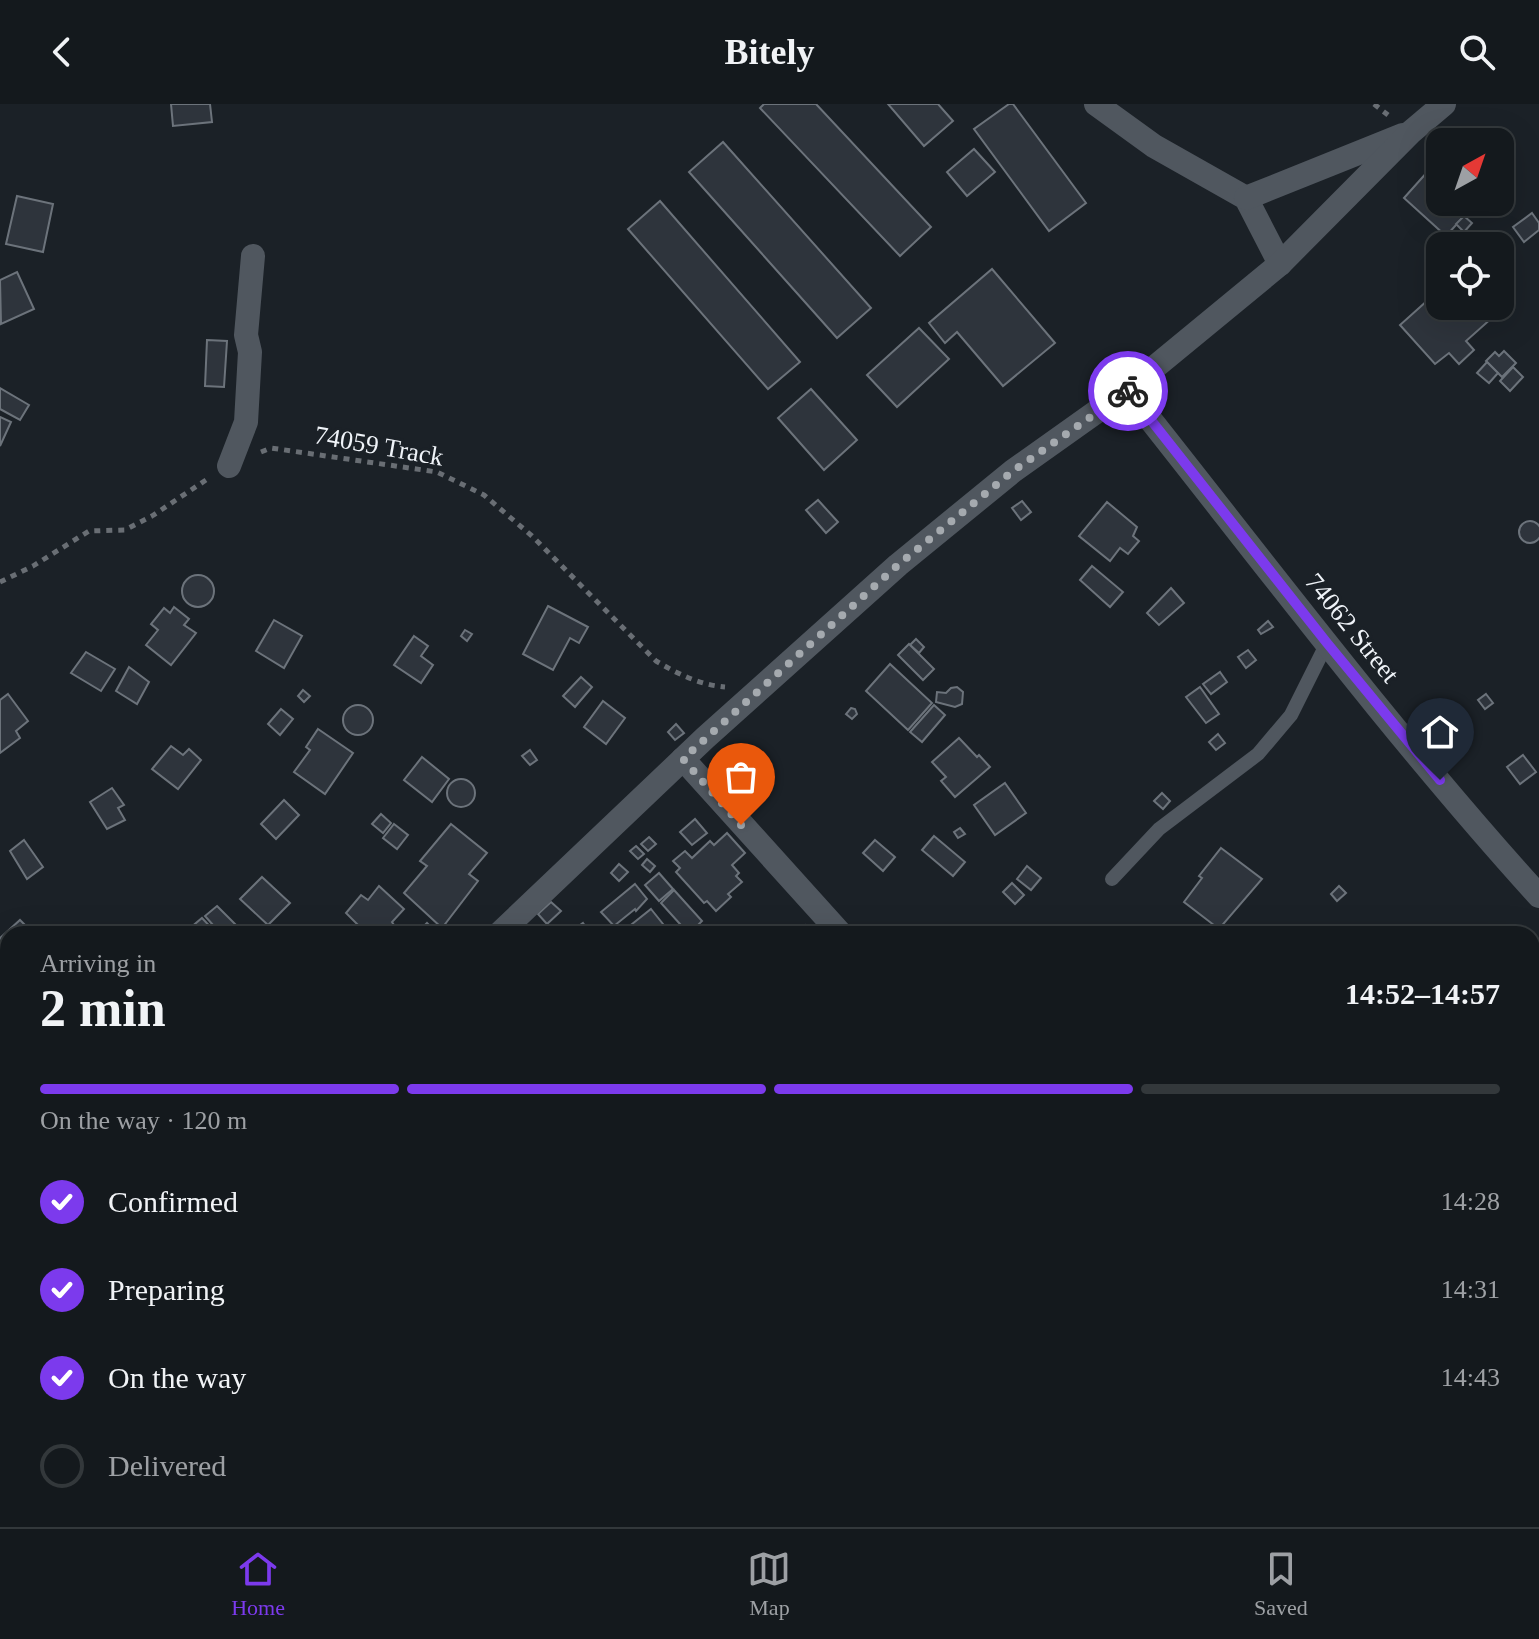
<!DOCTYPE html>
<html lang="en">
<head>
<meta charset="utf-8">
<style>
  :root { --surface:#14191d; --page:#1d2226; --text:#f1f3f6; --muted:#9da0a4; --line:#33383b; --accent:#7c3aed }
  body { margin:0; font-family:"Times New Roman",serif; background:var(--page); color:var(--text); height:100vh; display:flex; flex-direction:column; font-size:30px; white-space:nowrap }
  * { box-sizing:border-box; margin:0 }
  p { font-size:26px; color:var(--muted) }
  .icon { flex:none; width:44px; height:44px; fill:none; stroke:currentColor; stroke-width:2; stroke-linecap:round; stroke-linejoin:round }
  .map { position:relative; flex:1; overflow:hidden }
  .sheet { position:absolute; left:0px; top:822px; width:1540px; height:602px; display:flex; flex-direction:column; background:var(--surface); border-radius:24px 24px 0 0; box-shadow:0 8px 32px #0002,0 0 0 2px var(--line) }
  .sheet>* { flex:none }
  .needle { width:52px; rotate:40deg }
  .fabs { position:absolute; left:1426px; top:24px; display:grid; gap:16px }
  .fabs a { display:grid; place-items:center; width:88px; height:88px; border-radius:16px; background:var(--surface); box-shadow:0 8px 32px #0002,0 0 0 2px var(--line); font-size:40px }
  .pin { position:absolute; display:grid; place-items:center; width:68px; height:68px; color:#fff; margin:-82px -34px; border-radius:50% 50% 50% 0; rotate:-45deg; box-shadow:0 0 8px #0007 }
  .pin .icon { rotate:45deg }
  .courier { position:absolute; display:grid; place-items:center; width:80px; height:80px; margin:-40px; border:6px solid #7c3aed; border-radius:50%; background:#fff; color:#222; box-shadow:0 2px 10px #0007 }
  .overview em { font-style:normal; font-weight:800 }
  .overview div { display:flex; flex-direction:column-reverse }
  .overview { display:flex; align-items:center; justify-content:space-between; height:136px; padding:0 40px }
  h1 { font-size:52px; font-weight:800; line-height:60px }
  .bar { display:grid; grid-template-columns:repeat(4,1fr); gap:12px 8px; align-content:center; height:96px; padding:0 40px }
  .bar i { height:10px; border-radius:6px; background:var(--line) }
  .bar .current { background:var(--accent) }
  .bar p { grid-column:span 4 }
  ol { padding:0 40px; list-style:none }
  li { display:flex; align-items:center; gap:24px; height:88px }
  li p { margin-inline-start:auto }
  li .icon { padding:8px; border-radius:50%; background:var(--accent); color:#fff; stroke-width:4 }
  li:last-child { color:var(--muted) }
  li i { width:44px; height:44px; border:4px solid var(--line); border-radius:50% }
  header { display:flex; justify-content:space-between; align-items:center; height:104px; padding:0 40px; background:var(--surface); font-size:36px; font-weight:800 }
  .tab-bar { display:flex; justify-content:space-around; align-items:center; height:112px; border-top:2px solid var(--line); background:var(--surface); font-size:22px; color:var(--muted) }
  .tab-bar a { display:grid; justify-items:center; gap:4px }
  .tab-bar .current { color:var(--accent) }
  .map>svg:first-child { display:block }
</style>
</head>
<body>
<header><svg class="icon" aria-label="back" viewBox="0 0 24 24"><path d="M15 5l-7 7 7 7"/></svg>Bitely<svg class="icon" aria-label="search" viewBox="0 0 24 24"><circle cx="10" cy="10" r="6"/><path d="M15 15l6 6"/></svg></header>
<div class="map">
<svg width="1539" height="1423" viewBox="0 0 1539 1423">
  <rect width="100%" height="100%" fill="#1b2127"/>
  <g fill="#2e343c" stroke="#6c737b" stroke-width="2">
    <path d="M171,0H210L212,18L173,22Z"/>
    <path d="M764,0H816L931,123L900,152L760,4Z"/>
    <path d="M888,0H938L953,17L924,42Z"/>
    <path d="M1009,0H1013L1086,99L1049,127L974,25Z"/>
    <path d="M723,38L871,204L837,234L689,68Z"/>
    <path d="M974,45L995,68L967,92L947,68Z"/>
    <path d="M1429,66L1440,77V98H1463L1468,102L1463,107L1466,110L1446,132L1404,94Z"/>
    <path d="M17,92L53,100L43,148L6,140Z"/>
    <path d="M660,97L800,258L768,285L628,125Z"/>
    <path d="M1532,109L1539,119V126L1524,138L1513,123Z"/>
    <path d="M1464,112L1472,119L1464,128L1456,120Z"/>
    <path d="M992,165L1055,239L1003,282L957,228L945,239L929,219Z"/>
    <path d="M17,168L34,205L1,220L0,176Z"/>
    <path d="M1500,184L1511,197L1466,237L1474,246L1459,260L1449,249L1435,260L1400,221L1428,196L1442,211L1452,202H1500Z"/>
    <path d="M919,224L949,255L897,303L867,271Z"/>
    <path d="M207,236L227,237L224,283L205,282Z"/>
    <path d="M1504,247L1516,259L1502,273L1486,257L1495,248L1499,252Z"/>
    <path d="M1487,258L1498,269L1489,279L1477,269Z"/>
    <path d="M1513,263L1523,273L1510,287L1500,277Z"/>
    <path d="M0,284L29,301L20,316L0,305Z"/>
    <path d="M811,285L857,336L824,366L778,314Z"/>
    <path d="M0,313L11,318L0,342Z"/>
    <path d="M818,396L838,418L826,429L806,406Z"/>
    <path d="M1022,397L1031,408L1021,416L1012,404Z"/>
    <path d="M1107,398L1137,423L1133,432L1139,437L1128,450L1120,444L1110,457L1079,432Z"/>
    <circle cx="1530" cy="428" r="11"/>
    <path d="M1092,462L1123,488L1110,503L1080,476Z"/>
    <circle cx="198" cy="487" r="16"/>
    <path d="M1171,484L1184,499L1159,521L1147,509Z"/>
    <path d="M548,502L588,523L579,539L570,534L553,566L523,550Z"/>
    <path d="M174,503L189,515L184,521L196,529L171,561L146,541L158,526L151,520L164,504L170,509Z"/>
    <path d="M274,516L302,532L284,564L256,547Z"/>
    <path d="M1268,517L1273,523L1261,530L1258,526Z"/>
    <path d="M465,526L472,530L467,537L461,532Z"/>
    <path d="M414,532L428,542L421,552L433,561L421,579L394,561Z"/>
    <path d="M916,535L924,543L919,549L910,541Z"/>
    <path d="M909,540L934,565L923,576L898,551Z"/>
    <path d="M1248,546L1256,556L1246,564L1238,553Z"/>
    <path d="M86,548L115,565L101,587L71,569Z"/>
    <path d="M890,560L932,599L908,626L866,587Z"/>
    <path d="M129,563L149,578L137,600L116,587Z"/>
    <path d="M1220,568L1227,578L1211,590L1203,580Z"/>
    <path d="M581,573L592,583L575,603L563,592Z"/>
    <path d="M957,583L963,588L962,600L955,603L936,598L937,588L946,589L951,584Z"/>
    <path d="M1200,583L1219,610L1206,619L1186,593Z"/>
    <path d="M303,586L310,592L304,598L298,592Z"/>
    <path d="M8,590L28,617L16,627L20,634L0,649V596Z"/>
    <path d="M1486,590L1493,599L1485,605L1478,596Z"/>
    <path d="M603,597L625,614L606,640L584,623Z"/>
    <path d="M934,601L945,611L922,638L910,628Z"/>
    <circle cx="358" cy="616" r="15"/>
    <path d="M851,604L855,605L857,610L852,615L846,610Z"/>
    <path d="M281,605L293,615L280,631L268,620Z"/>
    <path d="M676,620L684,629L675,636L668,628Z"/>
    <path d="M318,625L353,649L325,690L294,668L310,646L306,643Z"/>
    <path d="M1218,630L1225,639L1216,646L1209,638Z"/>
    <path d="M959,634L977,653L979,651L990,663L955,693L941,677L946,673L932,658Z"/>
    <path d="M171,642L183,651L189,645L201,656L178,685L152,665Z"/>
    <path d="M530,646L537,656L530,661L522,652Z"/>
    <path d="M1523,651L1536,668L1520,680L1507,663Z"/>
    <path d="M422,653L449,675L432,698L404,676Z"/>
    <path d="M719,666L723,678L716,680L712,668Z"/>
    <circle cx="461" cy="689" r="14"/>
    <path d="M1005,679L1026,709L995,731L974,701Z"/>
    <path d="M112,684L124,701L118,704L125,716L107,725L90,698Z"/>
    <path d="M1162,689L1170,697L1163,705L1154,697Z"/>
    <path d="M284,696L299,711L276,735L261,720Z"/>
    <path d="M381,710L391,719L383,729L372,720Z"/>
    <path d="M695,715L707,729L692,741L680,728Z"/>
    <path d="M394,720L408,731L397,745L383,734Z"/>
    <path d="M451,720L487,749L469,770L478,777L442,824L404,789L427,762L420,757Z"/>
    <path d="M960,724L965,730L958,734L954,728Z"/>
    <path d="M727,729L745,749L732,761L739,769L736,772L742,778L728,790L731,793L716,807L707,797L704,799L676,768L680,764L673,757L685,747L692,754L710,737L714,741Z"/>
    <path d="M934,732L965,758L953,772L922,746Z"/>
    <path d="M649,733L656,740L648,747L641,740Z"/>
    <path d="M24,736L43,763L27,775L10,747Z"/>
    <path d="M875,736L895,753L883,767L863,749Z"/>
    <path d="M636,742L644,750L638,755L630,747Z"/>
    <path d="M1221,744L1262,775L1219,825L1184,798L1202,774L1199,772Z"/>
    <path d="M647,755L655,762L650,768L642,761Z"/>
    <path d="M619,760L628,768L619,777L611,769Z"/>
    <path d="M1027,762L1041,774L1031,786L1017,775Z"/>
    <path d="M659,769L673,785L659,797L645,781Z"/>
    <path d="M262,773L290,799L268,821L240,795Z"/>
    <path d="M1012,779L1024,791L1015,800L1003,788Z"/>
    <path d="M635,780L647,795L636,807L635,805L614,822L601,808Z"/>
    <path d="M379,782L404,805L392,818L396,824L390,830H367L346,809L361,791L368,796Z"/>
    <path d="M1339,782L1346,789L1337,797L1331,790Z"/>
    <path d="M674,786L702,817L689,830L661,799Z"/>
    <path d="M551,798L561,807L547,820L538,810Z"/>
    <path d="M217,802L239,824L232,830H221L205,812Z"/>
    <path d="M651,805L671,830H624L622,828Z"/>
    <path d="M202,814L217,830H183Z"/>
    <path d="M20,816L34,830H8V860L0,851V834Z"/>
    <path d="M427,819L438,830H416Z"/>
    <path d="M583,819L591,830H568Z"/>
    <path d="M805,821L812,830H792Z"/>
    <path d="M1535,921L1539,931L1534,936L1532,925Z"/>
    <path d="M1539,1003V1029L1532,1024V1013Z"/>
    <path d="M5,1020L8,1025V1037L0,1042V1022Z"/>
    <path d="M1539,1090V1108L1532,1100V1096Z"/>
    <path d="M8,1091V1124L1,1129L0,1096Z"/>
    <path d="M8,1171V1224L3,1228L0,1225V1177Z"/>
    <path d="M1535,1265L1539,1270V1322L1532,1326V1267Z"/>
    <path d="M8,1309V1377L5,1380L0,1374V1316Z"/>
    <path d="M177,1416H214L216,1418L212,1423H186Z"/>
    <path d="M289,1416H317L310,1423H296Z"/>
    <path d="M632,1416H652L644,1423H639Z"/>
    <path d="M1282,1416L1286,1423H1272L1271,1420Z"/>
    <path d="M1282,1416H1302L1305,1421L1286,1423Z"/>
  </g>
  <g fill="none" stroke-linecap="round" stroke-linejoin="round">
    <g stroke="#696e74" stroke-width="5" stroke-dasharray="6 6" stroke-linecap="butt">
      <path d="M1374,0L1388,11"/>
      <path d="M261,348L271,344L437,368L484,391L532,432L656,557C678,570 700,581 725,583"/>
      <path d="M0,478L33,462L89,427L125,426L152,412L209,374"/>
      <path d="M925,1423L944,1416"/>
      <path d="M951,1423L958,1416"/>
    </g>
    <path stroke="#50575f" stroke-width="14" d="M1112,775L1159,725L1258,650L1291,611L1327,539"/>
    <g stroke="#50575f" stroke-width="24">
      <path d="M1096,0L1154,42L1246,94L1280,160"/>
      <path d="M1246,94L1403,31"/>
      <path d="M1127,286C1262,456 1393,631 1539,792"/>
      <path d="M229,362L246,318L250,248L246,231L253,152"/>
      <path d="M683,655L841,830"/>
      <path d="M499,830L705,634L898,461L1013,367L1127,286L1280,160L1411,28L1444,0"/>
      <path d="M0,991L8,996"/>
      <path d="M0,1264L8,1257"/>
      <path d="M1532,1360L1539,1369"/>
      <path d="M1532,1396L1539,1393"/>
      <path d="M428,1416L436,1423"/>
      <path d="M1480,1423L1491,1416"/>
    </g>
  </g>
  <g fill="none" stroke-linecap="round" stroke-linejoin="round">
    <path stroke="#a5aaaf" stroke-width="8" stroke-dasharray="0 14.4" d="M741,721L683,655L898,461L1013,367L1128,287"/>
    <path stroke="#7c3aed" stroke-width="10" d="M1128,287L1327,539L1440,676"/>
  </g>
  <g text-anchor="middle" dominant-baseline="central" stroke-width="6" stroke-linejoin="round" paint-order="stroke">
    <g font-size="26" fill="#eff3f8" stroke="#1b2127">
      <text transform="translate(379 342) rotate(10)">74059 Track</text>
      <text transform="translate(1352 524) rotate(51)">74062 Street</text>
    </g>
  </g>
</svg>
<div class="fabs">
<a><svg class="needle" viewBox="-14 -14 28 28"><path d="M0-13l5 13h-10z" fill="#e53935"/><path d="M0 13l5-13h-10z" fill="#9da0a4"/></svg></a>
<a><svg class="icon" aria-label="locate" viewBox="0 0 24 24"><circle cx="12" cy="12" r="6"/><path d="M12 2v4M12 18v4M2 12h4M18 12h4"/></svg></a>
</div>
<div class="pin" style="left:741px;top:721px;background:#ea580c"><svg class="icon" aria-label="bag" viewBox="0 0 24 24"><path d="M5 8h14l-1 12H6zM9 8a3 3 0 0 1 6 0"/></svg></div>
<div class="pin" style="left:1440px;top:676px;background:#1f2937"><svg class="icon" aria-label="home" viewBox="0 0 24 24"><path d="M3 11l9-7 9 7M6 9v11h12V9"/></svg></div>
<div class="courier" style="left:1128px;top:287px"><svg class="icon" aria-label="bike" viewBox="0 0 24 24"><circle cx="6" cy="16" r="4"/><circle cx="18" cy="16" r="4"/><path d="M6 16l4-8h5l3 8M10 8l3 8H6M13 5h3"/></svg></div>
<section class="sheet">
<div class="overview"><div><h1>2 min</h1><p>Arriving in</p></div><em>14:52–14:57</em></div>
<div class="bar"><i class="current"></i><i class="current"></i><i class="current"></i><i></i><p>On the way · 120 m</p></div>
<ol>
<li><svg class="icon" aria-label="check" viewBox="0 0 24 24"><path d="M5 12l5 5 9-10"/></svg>Confirmed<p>14:28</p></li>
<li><svg class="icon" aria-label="check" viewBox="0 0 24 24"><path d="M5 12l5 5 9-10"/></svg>Preparing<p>14:31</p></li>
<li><svg class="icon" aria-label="check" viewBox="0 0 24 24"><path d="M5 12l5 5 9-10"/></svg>On the way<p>14:43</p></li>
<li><i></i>Delivered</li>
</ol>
</section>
</div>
<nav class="tab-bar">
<a class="current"><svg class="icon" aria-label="home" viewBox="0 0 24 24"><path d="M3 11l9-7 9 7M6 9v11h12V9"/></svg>Home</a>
<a><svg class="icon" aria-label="map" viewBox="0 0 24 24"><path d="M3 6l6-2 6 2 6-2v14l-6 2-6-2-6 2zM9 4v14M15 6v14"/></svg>Map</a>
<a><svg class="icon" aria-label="saved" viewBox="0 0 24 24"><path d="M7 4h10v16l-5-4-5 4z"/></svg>Saved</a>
</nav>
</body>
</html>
